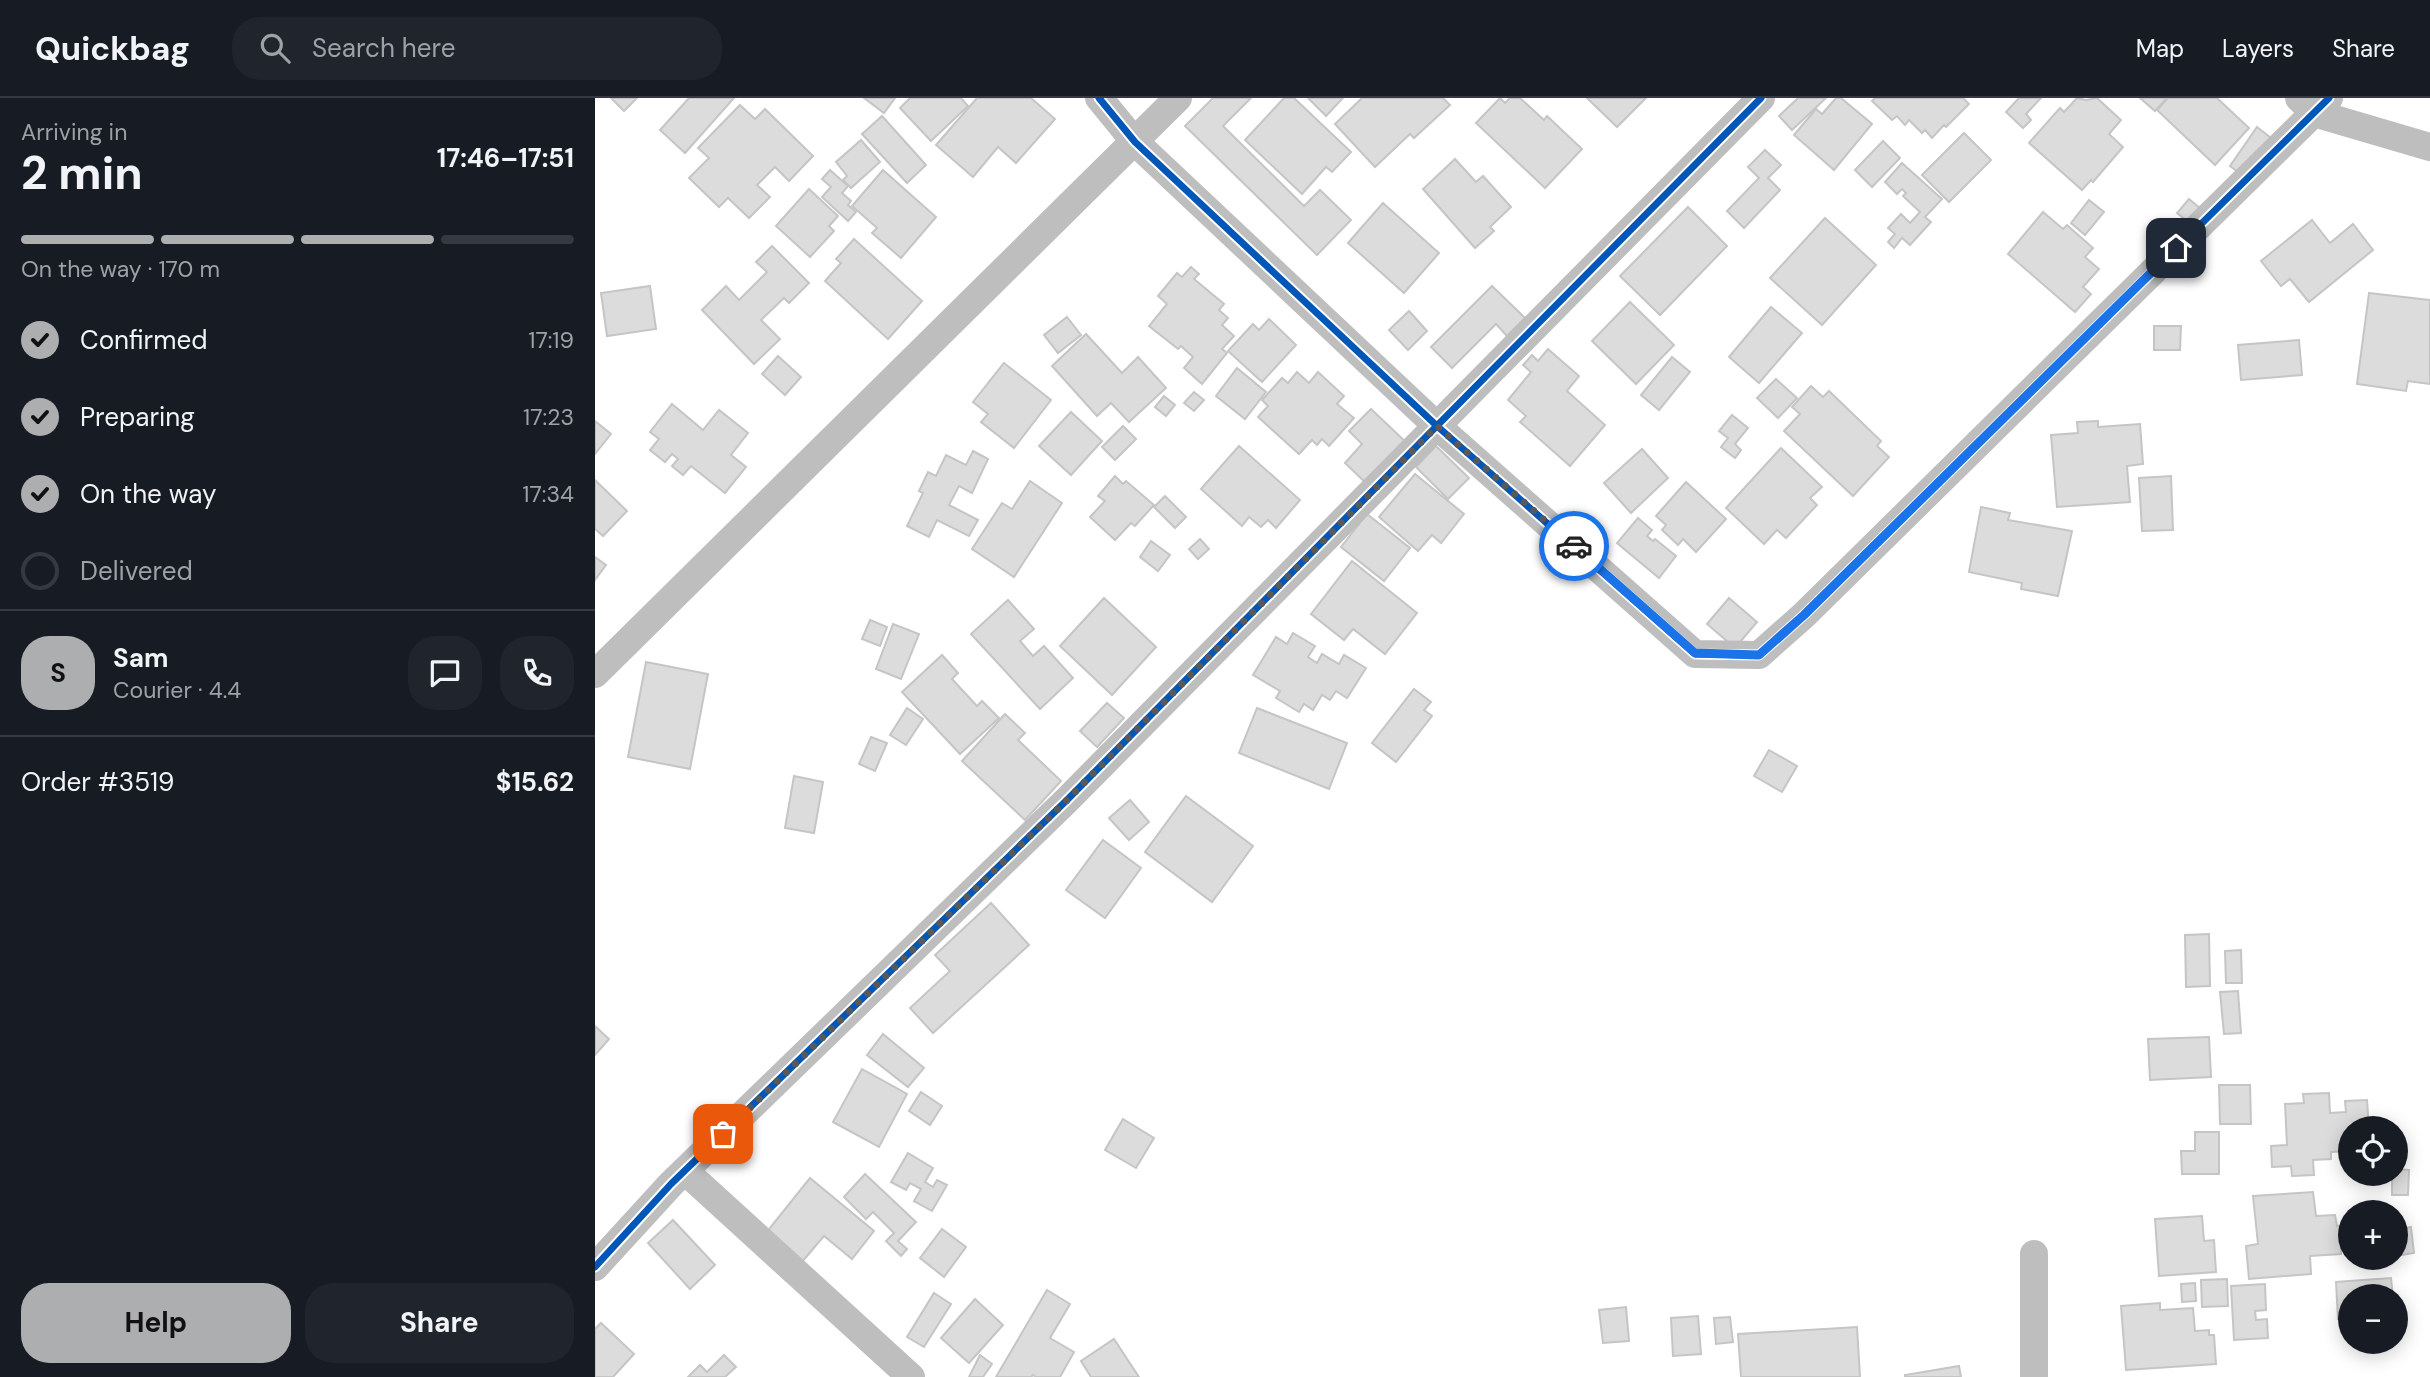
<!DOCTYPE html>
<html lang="en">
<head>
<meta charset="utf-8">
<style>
  :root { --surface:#171b24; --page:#20242c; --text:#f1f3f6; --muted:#9ea1a6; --line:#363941; --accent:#adaeaf }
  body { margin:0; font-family:"DM Sans",sans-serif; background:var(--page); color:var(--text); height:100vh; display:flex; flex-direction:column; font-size:26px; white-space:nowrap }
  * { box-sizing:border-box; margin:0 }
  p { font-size:23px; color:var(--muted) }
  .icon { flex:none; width:38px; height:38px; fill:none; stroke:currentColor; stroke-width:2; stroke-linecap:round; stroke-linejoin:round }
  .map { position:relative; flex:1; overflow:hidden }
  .side { display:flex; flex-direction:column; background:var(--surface); width:595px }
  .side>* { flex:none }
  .tools { position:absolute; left:1743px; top:1018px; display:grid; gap:14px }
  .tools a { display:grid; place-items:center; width:70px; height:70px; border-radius:50%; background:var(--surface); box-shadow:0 4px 18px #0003; font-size:35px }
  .pin { position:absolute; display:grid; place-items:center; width:60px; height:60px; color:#fff; margin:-30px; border-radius:14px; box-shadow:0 4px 10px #0006 }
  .courier { position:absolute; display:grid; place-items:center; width:70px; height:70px; margin:-35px; border:5px solid #1a73e8; border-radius:50%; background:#fff; color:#222; box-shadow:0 2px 9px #0007 }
  .summary em { font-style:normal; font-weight:700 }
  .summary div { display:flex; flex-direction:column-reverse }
  .summary { display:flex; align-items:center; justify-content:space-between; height:119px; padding:0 21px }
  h1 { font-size:46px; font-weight:700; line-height:52px }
  .bar { display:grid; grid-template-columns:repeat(4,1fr); gap:10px 7px; align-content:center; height:84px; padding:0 21px }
  .bar i { height:9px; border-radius:5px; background:var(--line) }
  .bar .active { background:var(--accent) }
  .bar p { grid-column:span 4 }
  .line { display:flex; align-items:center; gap:18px; padding:0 21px; border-top:2px solid var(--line) }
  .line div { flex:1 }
  .round { display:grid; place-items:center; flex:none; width:74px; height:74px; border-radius:28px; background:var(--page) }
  ol { padding:0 21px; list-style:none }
  li { display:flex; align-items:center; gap:21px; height:77px }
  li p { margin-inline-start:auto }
  li .icon { padding:7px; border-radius:50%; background:var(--accent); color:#111; stroke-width:4 }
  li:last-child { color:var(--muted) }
  li i { width:38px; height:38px; border:4px solid var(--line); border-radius:50% }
  .cta { display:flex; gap:14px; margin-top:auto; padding:14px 21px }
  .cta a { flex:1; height:80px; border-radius:28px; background:var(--accent); color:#111; font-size:28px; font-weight:700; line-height:80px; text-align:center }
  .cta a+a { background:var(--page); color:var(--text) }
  header { display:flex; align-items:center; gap:42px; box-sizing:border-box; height:98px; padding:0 35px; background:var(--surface); border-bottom:2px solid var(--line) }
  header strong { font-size:33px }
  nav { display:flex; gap:38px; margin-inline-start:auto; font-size:24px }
  .search { width:490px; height:63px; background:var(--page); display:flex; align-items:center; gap:18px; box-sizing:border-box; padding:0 24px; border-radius:28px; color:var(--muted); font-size:26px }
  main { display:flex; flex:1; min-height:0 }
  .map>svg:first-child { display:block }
</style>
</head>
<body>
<header>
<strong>Quickbag</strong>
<div class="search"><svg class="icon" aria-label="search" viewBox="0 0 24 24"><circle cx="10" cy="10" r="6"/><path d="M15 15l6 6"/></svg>Search here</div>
<nav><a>Map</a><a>Layers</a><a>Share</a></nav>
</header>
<main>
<section class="side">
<div class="summary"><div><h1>2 min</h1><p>Arriving in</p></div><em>17:46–17:51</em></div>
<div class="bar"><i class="active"></i><i class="active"></i><i class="active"></i><i></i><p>On the way · 170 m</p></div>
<ol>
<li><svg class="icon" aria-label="check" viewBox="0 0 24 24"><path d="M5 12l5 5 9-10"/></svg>Confirmed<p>17:19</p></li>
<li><svg class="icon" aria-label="check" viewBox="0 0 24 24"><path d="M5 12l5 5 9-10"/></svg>Preparing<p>17:23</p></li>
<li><svg class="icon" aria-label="check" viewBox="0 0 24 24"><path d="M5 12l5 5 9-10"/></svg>On the way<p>17:34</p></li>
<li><i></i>Delivered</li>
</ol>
<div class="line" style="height:126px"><b class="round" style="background:var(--accent);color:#111">S</b><div><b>Sam</b><p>Courier · 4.4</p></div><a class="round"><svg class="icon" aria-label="chat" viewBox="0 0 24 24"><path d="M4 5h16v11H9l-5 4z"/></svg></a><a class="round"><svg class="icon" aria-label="phone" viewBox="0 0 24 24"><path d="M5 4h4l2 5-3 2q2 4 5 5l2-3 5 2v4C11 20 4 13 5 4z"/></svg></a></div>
<div class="line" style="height:91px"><div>Order #3519</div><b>$15.62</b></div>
<div class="cta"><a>Help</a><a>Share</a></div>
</section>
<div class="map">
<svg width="1835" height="1279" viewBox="0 0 1835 1279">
  <rect width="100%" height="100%" fill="#fff"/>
  <g fill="#dcdcdc" stroke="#c5c5c5" stroke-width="2">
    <path d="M16,0H42L29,13Z"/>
    <path d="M94,0H139L90,55L65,32Z"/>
    <path d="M269,0H300L289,15Z"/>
    <path d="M315,0H366L373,8L336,43L305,10Z"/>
    <path d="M382,0H436L460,21L421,65L403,49L378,79L341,47Z"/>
    <path d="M618,0H656L628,28L709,108L725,92L756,122L722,157L590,28Z"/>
    <path d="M689,0H699L756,54L737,74L731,69L707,96L650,42Z"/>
    <path d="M713,0H748L731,18Z"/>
    <path d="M767,0H848L855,7L819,40L815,36L780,69L740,26Z"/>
    <path d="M905,0L910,5L915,0H925L949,22L952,18L987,51L950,90L881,25Z"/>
    <path d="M992,0H1051L1022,29Z"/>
    <path d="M1203,0H1231L1197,32L1184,18Z"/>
    <path d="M1241,0H1246L1277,26L1239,72L1199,37L1221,11L1227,16Z"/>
    <path d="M1280,0H1368L1374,6L1351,29L1349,27L1337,40L1330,32L1327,35L1314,22L1310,27L1302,18L1297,22L1277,3Z"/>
    <path d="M1424,0H1446L1431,16L1436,22L1428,30L1411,14Z"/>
    <path d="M1482,0L1491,2L1502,0L1526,22L1514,36L1528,49L1498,84L1496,82L1487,92L1434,45L1465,10L1469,14Z"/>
    <path d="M1545,0H1572L1560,13Z"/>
    <path d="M1573,0H1622L1654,30L1620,67L1562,12Z"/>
    <path d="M145,7L160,21L170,11L218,58L194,83L180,69L162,87L175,99L154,120L133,100L124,109L94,80L114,60L103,50Z"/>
    <path d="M287,18L331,67L312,85L267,36Z"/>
    <path d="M1662,29L1680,43L1647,77L1635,68Z"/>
    <path d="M1369,35L1396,62L1354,104L1327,77Z"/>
    <path d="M266,42L285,64L256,90L248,82L252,78L241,64Z"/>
    <path d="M1288,43L1305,60L1277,89L1260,72Z"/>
    <path d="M1170,52L1186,67L1173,80L1185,92L1149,130L1132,113L1164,80L1153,69Z"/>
    <path d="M860,61L881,84L888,78L916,109L895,129L899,133L880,150L828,91Z"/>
    <path d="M1307,65L1347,101L1330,119L1336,124L1315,147L1307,140L1299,150L1293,144L1300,136L1293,130L1306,116L1315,125L1325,114L1308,98L1311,95L1307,91L1302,96L1290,84Z"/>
    <path d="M235,72L253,88L247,95L256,103L253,107L261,114L253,123L227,99L236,89L227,81Z"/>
    <path d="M288,72L341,119L306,160L277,135L282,130L257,108Z"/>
    <path d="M214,91L243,118L234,128L239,133L215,159L181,128Z"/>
    <path d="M1594,101L1612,116L1601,130L1582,115Z"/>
    <path d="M1494,102L1509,114L1490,137L1476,125Z"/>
    <path d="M788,105L844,155L809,195L753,145Z"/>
    <path d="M1093,109L1132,148L1065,217L1025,178Z"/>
    <path d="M1448,114L1468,131L1472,127L1498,150L1490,159L1504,171L1488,189L1496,196L1480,214L1413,156Z"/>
    <path d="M1230,120L1281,167L1227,227L1175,180Z"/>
    <path d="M1717,122L1735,145L1758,126L1778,152L1714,204L1695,181L1686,188L1666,163Z"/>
    <path d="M259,141L327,203L293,241L230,183L246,165L241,161Z"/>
    <path d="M177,148L214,185L194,205L189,200L166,222L185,241L159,266L107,212L131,188L144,202L172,174L161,164Z"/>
    <path d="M596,169L604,176L599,181L629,206L624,212L633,220L627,227L639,238L627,251L632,255L607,286L589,270L598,259L586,248L583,251L554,228L572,206L563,198L582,175L587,179Z"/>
    <path d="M55,188L61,231L12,238L6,195Z"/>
    <path d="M897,188L930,220L912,238L901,226L857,270L836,249Z"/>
    <path d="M1774,195L1835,202V286L1813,283L1811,293L1762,286Z"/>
    <path d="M1035,204L1079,247L1041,286L997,243Z"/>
    <path d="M1176,209L1207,235L1164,285L1134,259Z"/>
    <path d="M814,213L832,233L813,252L794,232Z"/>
    <path d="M472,219L486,237L463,255L449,237Z"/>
    <path d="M674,221L701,247L667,284L633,253L658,226L664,232Z"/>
    <path d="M1559,228H1586L1585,252H1559Z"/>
    <path d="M491,236L527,275L543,259L571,290L534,324L516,305L502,318L457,268Z"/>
    <path d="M1704,242L1707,277L1646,282L1643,247Z"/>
    <path d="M953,251L984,278L972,293L1010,327L975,368L925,324L931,318L913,302L936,274L928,267L937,257L943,263Z"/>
    <path d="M183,258L206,279L190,297L167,276Z"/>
    <path d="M1077,259L1095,274L1064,312L1046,297Z"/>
    <path d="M409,265L456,302L419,350L386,324L393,316L378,304Z"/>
    <path d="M642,270L671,294L650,321L621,298Z"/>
    <path d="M702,274L714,285L723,274L749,298L742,306L759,320L734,348L727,341L722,347L717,342L704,356L663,319L673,308L667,302L687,280L693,285Z"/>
    <path d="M1181,281L1202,300L1183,320L1162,300Z"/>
    <path d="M1216,288L1228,299L1234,293L1286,343L1282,348L1294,359L1258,398L1189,333L1205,316L1197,309Z"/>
    <path d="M599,294L609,302L599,313L589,305Z"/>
    <path d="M569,298L580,307L571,318L560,309Z"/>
    <path d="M77,306L108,332L124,312L153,335L136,357L151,369L130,395L96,368L88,377L77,368L83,361L77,356L70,364L55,352L64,341L55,334Z"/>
    <path d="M776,311L814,347L775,389L750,365L767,346L754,333Z"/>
    <path d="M476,314L507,343L476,377L444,348Z"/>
    <path d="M1137,317L1153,330L1140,346L1146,352L1140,360L1126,349L1133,340L1124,333Z"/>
    <path d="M0,323L16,336L0,356Z"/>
    <path d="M1503,323V329L1545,326L1548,366L1532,368L1535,404L1462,409L1456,337L1483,335L1482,324Z"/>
    <path d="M528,328L541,341L520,362L507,349Z"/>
    <path d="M644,348L705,402L681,430L673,422L666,429L654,419L647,428L606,391Z"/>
    <path d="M841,348L874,380L853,401L821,369Z"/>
    <path d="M1186,350L1227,389L1215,400L1222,407L1191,440L1182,432L1169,446L1131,410Z"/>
    <path d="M1047,351L1073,380L1036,415L1009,385Z"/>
    <path d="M378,353L393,361L377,395L364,388L354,407L383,422L374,438L342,422L334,439L312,428L328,395L324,393L333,374L341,378L351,357L371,367Z"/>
    <path d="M820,376L869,416L846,445L837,437L823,453L784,419Z"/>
    <path d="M520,378L528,386L531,383L559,407L540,428L536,425L520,442L495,419L510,403L503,398Z"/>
    <path d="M1576,378L1578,432L1547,433L1544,380Z"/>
    <path d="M0,382L32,413L8,438L0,431Z"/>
    <path d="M435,383L467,405L419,479L377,451L407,405L417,411Z"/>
    <path d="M1091,384L1131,421L1101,454L1088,441L1083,447L1067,432L1071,427L1061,418Z"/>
    <path d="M570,398L591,419L580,430L559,409Z"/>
    <path d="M1386,409L1415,415L1413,422L1477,433L1463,498L1426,491L1427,485L1374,474Z"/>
    <path d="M772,416L815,450L789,483L746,449Z"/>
    <path d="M1043,420L1057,432L1052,438L1058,443L1060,441L1081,458L1064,480L1022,445Z"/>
    <path d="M605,441L614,451L603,461L594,451Z"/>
    <path d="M556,443L575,457L563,473L545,459Z"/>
    <path d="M0,459L11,467L0,482Z"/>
    <path d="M757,463L822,515L790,556L758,531L749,542L716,516Z"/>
    <path d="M509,500L561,549L517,597L465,548Z"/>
    <path d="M1134,500L1162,524L1140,550L1112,526Z"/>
    <path d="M413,502L439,531L425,543L438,558L449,548L478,580L445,611L376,536Z"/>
    <path d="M275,522L292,529L285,548L267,541Z"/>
    <path d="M298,526L324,536L306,581L281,571Z"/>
    <path d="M698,535L720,548L713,559L722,565L727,556L744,566L749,557L771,570L752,600L741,593L735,602L727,597L718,612L709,606L704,614L681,600L685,593L658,577L681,539L692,546Z"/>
    <path d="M347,557L363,575L357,581L382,608L387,603L404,620L365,656L307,594Z"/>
    <path d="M51,564L113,576L95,671L33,659Z"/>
    <path d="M819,591L836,604L829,612L837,618L801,664L777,645Z"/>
    <path d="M512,605L529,620L502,649L485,633Z"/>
    <path d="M312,610L328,621L311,647L295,637Z"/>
    <path d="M662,610L752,645L734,691L644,655Z"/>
    <path d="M410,616L430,635L423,642L466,683L430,722L367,663Z"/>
    <path d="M276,639L292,645L280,673L264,666Z"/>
    <path d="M1174,652L1202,668L1187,694L1159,678Z"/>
    <path d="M199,678L228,684L219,735L190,730Z"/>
    <path d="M591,698L658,748L617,804L550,754Z"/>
    <path d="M535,702L554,724L534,742L514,720Z"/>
    <path d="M508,742L546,770L510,820L471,792Z"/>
    <path d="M396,805L434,847L338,935L315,910L355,873L340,857Z"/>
    <path d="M1614,836L1615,888L1591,889L1590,837Z"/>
    <path d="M1646,852L1647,885H1631L1630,853Z"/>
    <path d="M1643,893L1646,935L1629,936L1625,894Z"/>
    <path d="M0,928L14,941L0,957Z"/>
    <path d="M288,936L329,970L313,989L272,957Z"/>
    <path d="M1614,939L1616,979L1555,982L1553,941Z"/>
    <path d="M267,971L312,996L284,1049L238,1024Z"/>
    <path d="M1624,987H1655L1656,1026H1625Z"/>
    <path d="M326,994L347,1008L335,1027L314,1013Z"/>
    <path d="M1734,995L1735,1015L1751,1014L1750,1003L1772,1002L1774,1031H1755V1053L1736,1054V1061L1718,1062L1719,1077L1697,1078L1696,1068L1677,1069L1676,1048L1692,1047L1690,1006L1709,1005L1708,996Z"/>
    <path d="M528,1021L559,1040L541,1070L510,1052Z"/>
    <path d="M1600,1034H1624V1076H1587L1586,1053H1600Z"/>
    <path d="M313,1055L338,1070L330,1084L338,1089L342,1082L352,1087L337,1113L319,1103L326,1091L315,1085L311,1092L296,1084Z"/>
    <path d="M1801,1071L1814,1072L1813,1097H1797V1076H1801Z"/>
    <path d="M270,1076L321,1124L303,1143L312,1151L306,1158L291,1143L299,1135L278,1114L271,1121L249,1099Z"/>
    <path d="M215,1080L279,1133L257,1161L229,1138L206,1165L170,1136Z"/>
    <path d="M1718,1094L1721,1118L1740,1117L1742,1128L1754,1127L1755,1148L1746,1149V1156L1715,1158L1716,1176L1654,1181L1651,1148L1663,1146L1658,1098Z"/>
    <path d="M1607,1118L1609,1143L1619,1142L1621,1174L1564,1178L1560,1121Z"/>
    <path d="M78,1122L120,1167L95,1191L53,1145Z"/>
    <path d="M1816,1129L1819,1155L1806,1157L1803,1131Z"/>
    <path d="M347,1131L371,1149L349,1179L325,1160Z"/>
    <path d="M1796,1180L1798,1199H1755V1220L1743,1221L1741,1184Z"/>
    <path d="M1632,1181L1633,1208L1607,1209L1606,1182Z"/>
    <path d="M1600,1185L1601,1203L1587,1204L1586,1186Z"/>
    <path d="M1670,1186L1671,1212L1660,1213L1661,1222L1672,1221L1673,1240L1639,1242L1636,1188Z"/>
    <path d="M452,1192L475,1206L455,1240L479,1254L465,1279H441L438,1277L436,1279H401Z"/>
    <path d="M339,1195L356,1206L329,1249L312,1239Z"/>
    <path d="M380,1201L408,1227L374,1265L346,1240Z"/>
    <path d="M1565,1205V1212L1598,1210L1600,1233L1614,1232V1237H1619L1621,1266L1531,1272L1526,1208Z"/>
    <path d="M1031,1209L1034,1243L1008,1245L1004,1212Z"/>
    <path d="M1103,1218L1106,1256L1078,1258L1076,1220Z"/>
    <path d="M1135,1219L1138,1244L1121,1246L1119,1220Z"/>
    <path d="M6,1225L39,1256L18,1279H0V1231Z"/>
    <path d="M1262,1229L1265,1279H1146L1143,1236Z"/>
    <path d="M519,1241L544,1279H496L486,1263Z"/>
    <path d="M129,1257L141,1269L130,1279H93L105,1267L112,1274Z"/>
    <path d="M385,1257L397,1266L388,1279H374Z"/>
    <path d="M1364,1268L1366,1279H1310V1277Z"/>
  </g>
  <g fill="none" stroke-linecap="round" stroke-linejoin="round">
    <g stroke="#bebebe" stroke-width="28">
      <path d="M504,0L540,44L842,328L1100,556L1164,557L1209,517L1734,0"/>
      <path d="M1704,0L1719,15L1835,49"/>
      <path d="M0,576L583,0"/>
      <path d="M90,1073L316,1279"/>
      <path d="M1439,1156V1279"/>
      <path d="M0,1169L76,1086L472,702L1166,0"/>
    </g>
    <defs>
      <g id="cycleway">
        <path d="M504,0L540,44L842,328L1100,556L1164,557L1209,517L1734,0"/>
        <path d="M0,1169L76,1086L472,702L1166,0"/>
      </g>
    </defs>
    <use href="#cycleway" stroke="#fff" stroke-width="11"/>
    <use href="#cycleway" stroke="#0057b8" stroke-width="7"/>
  </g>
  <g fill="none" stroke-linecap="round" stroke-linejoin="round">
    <path stroke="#595959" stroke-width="7" stroke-dasharray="0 12.6" d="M128,1036L472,702L842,328L979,448"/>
    <path stroke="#1a73e8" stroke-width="9" d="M979,448L1100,555L1164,557L1209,517L1581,150"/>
  </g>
</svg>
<div class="tools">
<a><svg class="icon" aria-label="locate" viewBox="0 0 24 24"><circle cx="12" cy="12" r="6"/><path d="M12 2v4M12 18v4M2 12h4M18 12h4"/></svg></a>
<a>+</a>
<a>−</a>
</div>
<div class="pin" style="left:128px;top:1036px;background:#ea580c"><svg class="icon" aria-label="bag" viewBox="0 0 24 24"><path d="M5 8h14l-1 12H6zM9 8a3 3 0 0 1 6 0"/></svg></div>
<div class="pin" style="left:1581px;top:150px;background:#1f2937"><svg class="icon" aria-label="home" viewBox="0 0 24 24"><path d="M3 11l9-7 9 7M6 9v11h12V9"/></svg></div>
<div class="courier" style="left:979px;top:448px"><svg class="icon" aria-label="car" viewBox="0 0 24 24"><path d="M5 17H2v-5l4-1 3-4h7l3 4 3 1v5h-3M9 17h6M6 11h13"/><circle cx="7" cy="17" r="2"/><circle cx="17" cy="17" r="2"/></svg></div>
</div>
</main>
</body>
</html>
